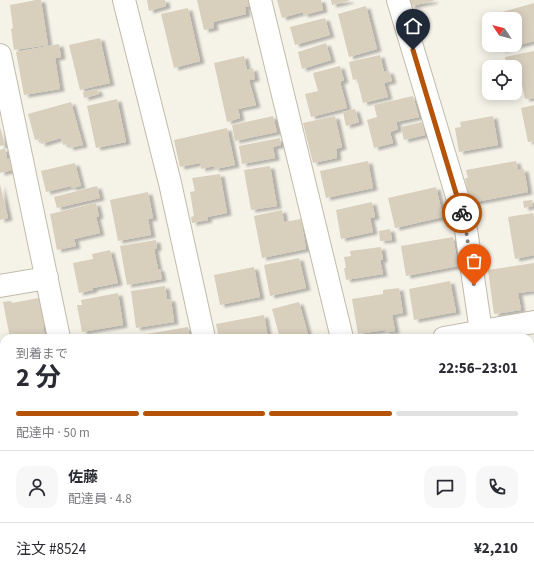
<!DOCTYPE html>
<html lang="ja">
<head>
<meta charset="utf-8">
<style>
  :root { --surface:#fff; --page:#f7f7f7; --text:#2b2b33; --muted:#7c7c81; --line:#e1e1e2; --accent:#b45309 }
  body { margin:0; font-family:"Source Sans 3","Noto Sans JP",sans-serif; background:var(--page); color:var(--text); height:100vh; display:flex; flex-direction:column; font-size:15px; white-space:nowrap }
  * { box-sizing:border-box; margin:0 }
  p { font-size:13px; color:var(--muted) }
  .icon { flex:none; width:22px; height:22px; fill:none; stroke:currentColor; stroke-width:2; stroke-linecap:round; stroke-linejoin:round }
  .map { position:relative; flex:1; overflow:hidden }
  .side { position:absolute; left:0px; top:334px; width:534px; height:248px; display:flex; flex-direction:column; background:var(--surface); border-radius:12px 12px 0 0; box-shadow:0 2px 10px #0003 }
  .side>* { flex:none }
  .needle { width:26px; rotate:305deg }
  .buttons { position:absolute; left:482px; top:12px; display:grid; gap:8px }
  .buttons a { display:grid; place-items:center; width:40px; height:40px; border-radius:8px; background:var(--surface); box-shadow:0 2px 10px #0003; font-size:20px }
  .pin { position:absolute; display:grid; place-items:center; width:34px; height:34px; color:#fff; margin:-41px -17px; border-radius:50% 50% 50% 0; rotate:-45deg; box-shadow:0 0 4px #0007 }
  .pin .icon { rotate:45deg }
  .courier { position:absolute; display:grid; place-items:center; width:40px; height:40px; margin:-20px; border:3px solid #b45309; border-radius:50%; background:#fff; color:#222; box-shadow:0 1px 5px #0007 }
  .head em { font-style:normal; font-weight:700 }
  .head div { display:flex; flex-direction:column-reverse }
  .head { display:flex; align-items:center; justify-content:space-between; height:68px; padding:0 16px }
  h1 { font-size:26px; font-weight:700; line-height:30px }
  .bar { display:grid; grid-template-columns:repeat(4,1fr); gap:6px 4px; align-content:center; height:48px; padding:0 16px }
  .bar i { height:5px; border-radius:3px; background:var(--line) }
  .bar .active { background:var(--accent) }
  .bar p { grid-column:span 4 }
  .line { display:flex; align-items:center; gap:10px; padding:0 16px; border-top:1px solid var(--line) }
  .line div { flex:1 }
  .round { display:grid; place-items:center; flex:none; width:42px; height:42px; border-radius:12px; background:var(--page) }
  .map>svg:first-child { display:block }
</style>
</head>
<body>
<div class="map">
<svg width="534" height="582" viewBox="0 0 534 582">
  <defs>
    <filter id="shadow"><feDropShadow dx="4.5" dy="2.5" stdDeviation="1" flood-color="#0004"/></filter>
  </defs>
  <rect width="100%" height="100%" fill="#f5f2e8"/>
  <path fill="#ccedae" d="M4,425V578H56L57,582H0V426Z"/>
  <g fill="#d8cfbd" filter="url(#shadow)">
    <path d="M36,0H41L48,45L14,50L11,29L13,28L10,5Z"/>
    <path d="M147,0H165L166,6L149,11Z"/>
    <path d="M197,0H251L253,5L245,7L246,14L213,22L214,28L204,30Z"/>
    <path d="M277,0H321L323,10L304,15L303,12L282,18Z"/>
    <path d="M331,0H349V1L332,5Z"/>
    <path d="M409,0H433L434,1L411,6Z"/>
    <path d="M534,3V41L501,50L500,45H515V19H493L492,15Z"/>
    <path d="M366,6L377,49L349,57L338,14Z"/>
    <path d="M188,8L200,61L174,68L161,14Z"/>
    <path d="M325,18L330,35L295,45L290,27Z"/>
    <path d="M100,38L110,83L80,90L69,45Z"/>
    <path d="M326,43L331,60L302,69L298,52Z"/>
    <path d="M59,44L61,57L55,58L60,89L24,95L16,52Z"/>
    <path d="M534,51V98L525,99L520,76L515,77V67H507L505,57Z"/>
    <path d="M380,55L384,72L389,71L392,81L384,83L388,97L363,103L357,79L353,80L349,62Z"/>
    <path d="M244,56L247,70L253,68L255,79L249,80L256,105L238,109L240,118L227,122L214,63Z"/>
    <path d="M340,66L344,80L340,82L347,108L311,117L305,94L318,91L313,73Z"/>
    <path d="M97,89L99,94L84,98L83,92Z"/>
    <path d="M413,96L419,117L396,122L398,129L390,132L393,143L374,148L367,120L377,117L374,105Z"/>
    <path d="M117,99L126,142L96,148L87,106Z"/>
    <path d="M71,102L83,145L69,148L68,144L63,145L61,138L41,144L40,139L35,140L28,114Z"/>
    <path d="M534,105V141L528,142L521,108Z"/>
    <path d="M355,109L359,122L346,126L343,112Z"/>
    <path d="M273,116L277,132L235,141L232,125Z"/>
    <path d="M335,116L342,147L336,149L337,158L313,163L303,123Z"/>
    <path d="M493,116L498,145L459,152L455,128L461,127L460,122Z"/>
    <path d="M422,122L425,135L404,140L401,127Z"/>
    <path d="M0,127L5,145L0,146Z"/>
    <path d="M227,128L235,165L215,169L214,166L201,169L200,163L180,167L174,140Z"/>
    <path d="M280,138L281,145L273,147L275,158L242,164L239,146Z"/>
    <path d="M5,148L7,159L14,157L17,169L0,173V150Z"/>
    <path d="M368,161L373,188L326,198L320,171Z"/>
    <path d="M516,161L518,170L524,169L528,192L470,203L465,178H468L466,170Z"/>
    <path d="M75,163L81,186L72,188L71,186L46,192L41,171Z"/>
    <path d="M270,166L277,206L251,210L244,170Z"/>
    <path d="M220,174L227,213L207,217L208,220L192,223L191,217L194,216L190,192L195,191L192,178Z"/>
    <path d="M0,184L8,218L0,220Z"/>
    <path d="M97,186L100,198L57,208L54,197Z"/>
    <path d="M436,187L443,217L395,228L388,198Z"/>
    <path d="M148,192L153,218L148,219L151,235L118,241L110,200Z"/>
    <path d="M532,200L533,206L524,208L523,201Z"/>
    <path d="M372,202L375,217L370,218L373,232L341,239L336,210Z"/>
    <path d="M96,203L99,216L96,217L100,233L74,239L76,246L57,250L50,214Z"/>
    <path d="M282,210L284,222L301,219L306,249L262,258L254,216Z"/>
    <path d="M533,213L534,219V255L515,259L508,217Z"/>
    <path d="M390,229L392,240L380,241L379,231Z"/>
    <path d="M453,237L458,266L406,276L401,246Z"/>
    <path d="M156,240L157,248L154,249L158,269H160L162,279L127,285L120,246Z"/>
    <path d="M381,247L383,260H380L383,274L346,280L344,268H346L344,257L351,256L350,251Z"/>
    <path d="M110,250L118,283L93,288V290L79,293L73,263L93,259L92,254Z"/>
    <path d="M299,258L306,288L270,296L264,265Z"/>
    <path d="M534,263V291L518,293L521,310L494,314L488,270Z"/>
    <path d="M254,267L260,297L220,305L214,275Z"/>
    <path d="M450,281L456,312L414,320L409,289Z"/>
    <path d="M165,286L167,299H171L174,322L136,328L131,291Z"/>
    <path d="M399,288L403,313L392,315L395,331L385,332V330L358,334L352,299L383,294V290Z"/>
    <path d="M118,293L123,325L82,332L77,305H82L81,300Z"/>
    <path d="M44,297L48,324L43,325L45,337L10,338L3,302L11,301L12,303Z"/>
    <path d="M299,302L309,338H280L272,309Z"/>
    <path d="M264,315L268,338H219L216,324Z"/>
    <path d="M188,327L190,338H135V336Z"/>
    <path d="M4,354V384L0,385V355Z"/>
    <rect x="530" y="387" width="4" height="38"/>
    <path d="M530,432H534V466H531V462L530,463Z"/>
    <path d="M61,578H91L92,582H62Z"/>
    <path d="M128,578H146L147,582H128Z"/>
    <path d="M185,578H222V582H186Z"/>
    <path d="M265,578H285V579L265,582Z"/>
    <path d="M350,578H374L375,582H331Z"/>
    <path d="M397,578H450L451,582H397Z"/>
  </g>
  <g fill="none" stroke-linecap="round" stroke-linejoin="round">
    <defs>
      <g id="minor">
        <path d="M124,0L170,183L204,338"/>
        <path d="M260,0L342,338"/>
        <path d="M398,0L465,223L482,338"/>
        <path d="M0,55L59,338"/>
        <path d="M0,286L47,278"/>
        <path d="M444,338L534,322"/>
        <path d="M0,417L4,416"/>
        <path d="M109,578L110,582"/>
        <path d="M250,578L251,582"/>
        <path d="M385,578L386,582"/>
        <path d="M522,578L523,582"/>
      </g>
    </defs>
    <use href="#minor" stroke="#c2bbaa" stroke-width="24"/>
    <use href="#minor" stroke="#fff" stroke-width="22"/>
  </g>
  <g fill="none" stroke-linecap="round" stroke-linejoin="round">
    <path stroke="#868074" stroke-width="4" stroke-dasharray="0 7.2" d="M462,213L465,223L474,285"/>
    <path stroke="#b45309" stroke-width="5" d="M413,50L462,213"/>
  </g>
</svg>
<div class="buttons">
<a><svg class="needle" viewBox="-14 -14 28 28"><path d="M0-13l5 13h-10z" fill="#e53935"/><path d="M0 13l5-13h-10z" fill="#7c7c81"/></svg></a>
<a><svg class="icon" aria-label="locate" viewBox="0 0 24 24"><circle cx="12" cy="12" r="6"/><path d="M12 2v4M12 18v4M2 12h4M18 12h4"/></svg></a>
</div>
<div class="pin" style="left:474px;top:285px;background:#ea580c"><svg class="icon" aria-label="bag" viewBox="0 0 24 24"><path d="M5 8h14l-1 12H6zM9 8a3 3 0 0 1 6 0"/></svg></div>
<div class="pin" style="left:413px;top:50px;background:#1f2937"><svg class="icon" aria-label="home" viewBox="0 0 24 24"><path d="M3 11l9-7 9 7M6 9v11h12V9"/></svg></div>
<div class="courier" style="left:462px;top:213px"><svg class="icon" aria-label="bike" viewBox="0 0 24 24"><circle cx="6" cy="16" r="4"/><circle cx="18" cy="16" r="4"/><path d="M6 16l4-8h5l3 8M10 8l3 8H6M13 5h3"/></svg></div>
<section class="side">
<div class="head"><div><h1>2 分</h1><p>到着まで</p></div><em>22:56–23:01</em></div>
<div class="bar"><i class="active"></i><i class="active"></i><i class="active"></i><i></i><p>配達中 · 50 m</p></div>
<div class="line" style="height:72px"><a class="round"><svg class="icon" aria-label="person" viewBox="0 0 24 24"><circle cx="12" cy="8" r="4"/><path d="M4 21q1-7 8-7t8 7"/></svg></a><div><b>佐藤</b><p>配達員 · 4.8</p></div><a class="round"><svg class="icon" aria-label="chat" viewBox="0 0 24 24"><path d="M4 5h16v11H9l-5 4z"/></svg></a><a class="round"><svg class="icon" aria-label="phone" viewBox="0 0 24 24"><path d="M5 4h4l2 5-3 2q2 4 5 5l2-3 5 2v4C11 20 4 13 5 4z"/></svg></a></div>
<div class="line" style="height:52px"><div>注文 #8524</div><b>¥2,210</b></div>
</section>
</div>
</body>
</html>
